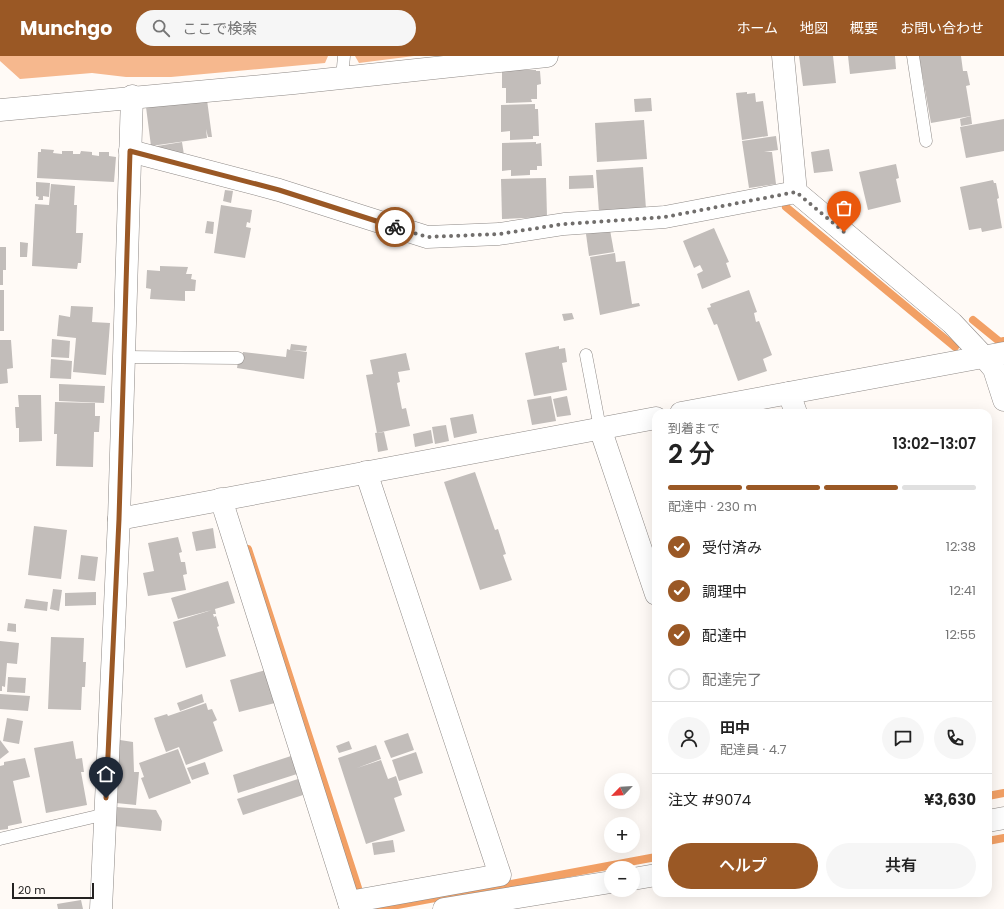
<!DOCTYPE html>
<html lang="ja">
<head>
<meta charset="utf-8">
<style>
  :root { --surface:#fff; --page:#f6f6f6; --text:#222; --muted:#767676; --line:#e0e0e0; --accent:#9a5825 }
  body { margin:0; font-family:Poppins,"Noto Sans JP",sans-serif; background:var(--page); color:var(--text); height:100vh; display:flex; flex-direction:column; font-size:15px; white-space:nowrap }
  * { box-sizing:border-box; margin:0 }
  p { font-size:13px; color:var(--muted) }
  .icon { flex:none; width:22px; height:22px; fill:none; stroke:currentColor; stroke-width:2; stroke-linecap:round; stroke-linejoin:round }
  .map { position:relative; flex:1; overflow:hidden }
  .drawer { position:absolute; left:652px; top:353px; width:340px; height:488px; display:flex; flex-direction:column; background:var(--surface); border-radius:12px; box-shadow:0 4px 16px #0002 }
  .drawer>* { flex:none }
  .needle { width:26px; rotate:245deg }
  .tools { position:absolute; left:604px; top:717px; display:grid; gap:8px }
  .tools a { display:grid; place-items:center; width:36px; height:36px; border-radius:50%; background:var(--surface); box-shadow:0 4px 16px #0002; font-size:20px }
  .scale { position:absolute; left:12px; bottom:10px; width:82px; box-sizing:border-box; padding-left:4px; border:2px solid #242221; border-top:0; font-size:11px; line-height:14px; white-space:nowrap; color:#242221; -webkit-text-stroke:3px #fffaf6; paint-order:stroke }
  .pin { position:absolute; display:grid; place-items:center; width:34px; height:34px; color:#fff; margin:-41px -17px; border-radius:50% 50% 50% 0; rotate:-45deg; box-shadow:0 0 4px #0007 }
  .pin .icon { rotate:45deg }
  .courier { position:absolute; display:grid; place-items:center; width:40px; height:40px; margin:-20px; border:3px solid #9a5825; border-radius:50%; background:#fff; color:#222; box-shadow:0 1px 5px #0007 }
  .summary em { font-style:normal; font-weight:600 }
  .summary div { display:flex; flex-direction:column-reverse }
  .summary { display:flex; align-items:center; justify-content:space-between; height:68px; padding:0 16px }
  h1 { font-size:26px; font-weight:600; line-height:30px }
  .bar { display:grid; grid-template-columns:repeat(4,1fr); gap:6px 4px; align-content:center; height:48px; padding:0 16px }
  .bar i { height:5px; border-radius:3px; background:var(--line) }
  .bar .current { background:var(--accent) }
  .bar p { grid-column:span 4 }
  .line { display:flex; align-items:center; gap:10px; padding:0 16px; border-top:1px solid var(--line) }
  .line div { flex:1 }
  .round { display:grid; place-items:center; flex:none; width:42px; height:42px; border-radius:21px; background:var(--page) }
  ol { padding:0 16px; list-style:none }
  li { display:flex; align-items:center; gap:12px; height:44px }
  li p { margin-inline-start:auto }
  li .icon { padding:4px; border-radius:50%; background:var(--accent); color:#fff; stroke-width:4 }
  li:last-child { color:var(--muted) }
  li i { width:22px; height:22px; border:2px solid var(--line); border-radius:50% }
  .primary-button { display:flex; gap:8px; margin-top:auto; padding:8px 16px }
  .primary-button a { flex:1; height:46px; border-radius:24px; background:var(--accent); color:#fff; font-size:16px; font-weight:600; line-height:46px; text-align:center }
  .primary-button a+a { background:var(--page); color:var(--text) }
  header { display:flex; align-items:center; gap:24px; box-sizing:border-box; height:56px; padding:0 20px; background:var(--accent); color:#fff }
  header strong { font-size:19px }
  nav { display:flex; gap:22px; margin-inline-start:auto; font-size:14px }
  .search { width:280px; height:36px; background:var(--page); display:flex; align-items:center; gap:10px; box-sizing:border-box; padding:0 14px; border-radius:22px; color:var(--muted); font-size:15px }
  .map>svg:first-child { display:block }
</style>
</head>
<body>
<header>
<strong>Munchgo</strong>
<div class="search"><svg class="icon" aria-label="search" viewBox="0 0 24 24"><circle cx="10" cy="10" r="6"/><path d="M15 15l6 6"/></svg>ここで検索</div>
<nav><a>ホーム</a><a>地図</a><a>概要</a><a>お問い合わせ</a></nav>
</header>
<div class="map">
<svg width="1004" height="853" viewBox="0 0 1004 853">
  <rect width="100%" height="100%" fill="#fffaf6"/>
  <g fill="#f6b88e">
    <path d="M0,0H328L325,7L171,21H126L92,17L20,23L0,5Z"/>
    <path d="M355,0H414L359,7Z"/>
  </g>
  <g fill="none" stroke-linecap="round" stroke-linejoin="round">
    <g stroke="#f2a065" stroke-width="8">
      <path d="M786,151L955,291"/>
      <path d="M973,264L1000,286L1004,285"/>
      <path d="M248,493L359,835"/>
      <path d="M988,740L1004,737"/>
      <path d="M988,785L1004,782"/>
      <path d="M376,853L656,801"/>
    </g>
  </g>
  <g fill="#c2bdba">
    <path d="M799,0H833L836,27L803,30Z"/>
    <path d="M848,0H895L896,13L850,18Z"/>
    <path d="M919,0H961L963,15H967L970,29L966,30L971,60L931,67Z"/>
    <path d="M502,14H536V15H540L541,28L537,29V43H531L532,46L506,47V32H502Z"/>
    <path d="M747,36V38L755,37L756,46L763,45L768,80L742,84L736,37Z"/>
    <path d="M651,42L652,55L635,56L634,43Z"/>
    <path d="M207,44L212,81H208L206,73L207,82L151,90L146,51Z"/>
    <path d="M535,48V53H538L539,80H533V83L510,84V75L501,76V49Z"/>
    <path d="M971,60L972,68L961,70L960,63Z"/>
    <path d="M1004,63V95L966,102L960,71Z"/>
    <path d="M644,64L647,103L597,106L595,67Z"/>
    <path d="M776,80L778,94L764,96H772L776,128L749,132L742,85Z"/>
    <path d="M182,86L184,99L151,91Z"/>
    <path d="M536,86V88L541,87L542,110H537V114H530V119L511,120V114L502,115V87Z"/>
    <path d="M41,93L54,94L53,97L62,98V95H73V98H80L81,95L92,96V99L99,100V96H109V100L116,101L114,126L37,122L38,96H41Z"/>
    <path d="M829,93L833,115L814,117L811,96Z"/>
    <path d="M896,108L899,122L896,123L901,146L868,154L859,116Z"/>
    <path d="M643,111L646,153L599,156L596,114Z"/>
    <path d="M593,119L594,132L569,133V120Z"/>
    <path d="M546,122L547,161L502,163L501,123Z"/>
    <path d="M993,124L994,127H996L999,142L997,143L1002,172L982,176L981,172L969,174L960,131Z"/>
    <path d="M36,126L50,127L49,141L43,140V144H38L39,141L36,140Z"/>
    <path d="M51,128L75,130L74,149H77L76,177H83L81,207H78L77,213L32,210L35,148L49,149Z"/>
    <path d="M225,134L233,135L231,147L223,145Z"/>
    <path d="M221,149L252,154L250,167L247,166L246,171L251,172L245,202L214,197Z"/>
    <path d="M207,165L214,166L213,178L205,177Z"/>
    <path d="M714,172L729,206L726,207L731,221L702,233L697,218L703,215L700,209L694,212L683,185Z"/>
    <path d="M610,174L614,196L589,200L586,178Z"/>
    <path d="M20,186L28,187L27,201H20Z"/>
    <path d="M0,191H6V214H3V229H0Z"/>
    <path d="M615,197L616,206L625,205L632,248L639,247L640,250L600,259L590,201Z"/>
    <path d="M160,210L188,211L186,218H192L191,223L196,224L195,235H185V245L150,243L151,233L146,232L147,214L160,215Z"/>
    <rect x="0" y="234" width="4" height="41"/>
    <path d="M749,234L757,256L754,257L756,266L759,265L772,299L763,303L767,315L738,325L717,268L714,269L707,252L711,251L710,248Z"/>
    <path d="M71,250L93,251L92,266L110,267L106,319L73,316L76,282L57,280L59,259L70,261Z"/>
    <path d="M572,257L574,263L564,265L562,258Z"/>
    <path d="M52,283L70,285L69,302L51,301Z"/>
    <path d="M0,284H11L13,312L7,313L8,327L0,328Z"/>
    <path d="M291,288L307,290L306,295L292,294L307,296L304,323L237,312L239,300L242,301L243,296L286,301L287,293L290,294Z"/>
    <path d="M559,290V293L565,292L567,306L562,307L567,334L534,340L525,297Z"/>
    <path d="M406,297L410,314L398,316L400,326L397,327L402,353L406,352L410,370L377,377L366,319L373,318L370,304Z"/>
    <path d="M51,303L72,305L71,323L50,322Z"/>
    <path d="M59,328L105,330L104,347L59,345Z"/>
    <path d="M18,339H41L42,385L19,386V372H16L15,351H19Z"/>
    <path d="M551,340L556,365L532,369L527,344Z"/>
    <path d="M567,340L571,359L557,361L553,343Z"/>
    <path d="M55,346L95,347V360H100L99,376H94L93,411L56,410L57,378H54Z"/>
    <path d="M473,358L477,377L454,382L450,362Z"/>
    <path d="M446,369L449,385L435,388L432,371Z"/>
    <path d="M431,374L433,387L415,391L413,378Z"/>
    <path d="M384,376L388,394L378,396L375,377Z"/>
    <path d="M475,416L495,474L498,473L506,498L503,499L512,524L480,534L444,426Z"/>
    <path d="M34,470L67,474L61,523L28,519Z"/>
    <path d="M213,472L216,492L196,495L192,476Z"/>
    <path d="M178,481L182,496L179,497L181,506H185L187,518L183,519L186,534L148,540L143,517L154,515L148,487Z"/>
    <path d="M81,499L98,501L95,525L78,523Z"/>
    <path d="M228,525L235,547L215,553L216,558H213L214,561L216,560L219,570L217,571L226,600L186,612L173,566L212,554L178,563L171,542Z"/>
    <path d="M53,533L62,534L59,555L50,553Z"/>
    <path d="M96,536V549L65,550V537Z"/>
    <path d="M26,543L48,546L47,555L24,552Z"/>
    <path d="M8,567L16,568V576L7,575Z"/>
    <path d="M51,581L84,582L83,606H86L85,631H82L81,654L48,653Z"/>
    <path d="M0,585L19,587L17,608L7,607L5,631L2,630V635H0Z"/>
    <path d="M266,614L275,647L239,656L230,624Z"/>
    <path d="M8,621L26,622L25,637L7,636Z"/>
    <path d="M0,638L30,640L28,655L0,653Z"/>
    <path d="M202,638L204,646L180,655L177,647Z"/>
    <path d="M206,647L208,654L212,653L217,664L213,666L223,695L186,709L179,691L166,696L158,674L171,669L158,674L154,662L167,658L168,660Z"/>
    <path d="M7,662L23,665L19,688L3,685Z"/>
    <path d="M408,677L414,694L391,702L384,685Z"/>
    <path d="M0,684L9,696L0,703Z"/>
    <path d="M120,684L133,686L134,716H139L136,749L116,747Z"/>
    <path d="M73,685L76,703L82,702L84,716H81L87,749L46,757L34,692Z"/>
    <path d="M349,685L352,693L339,697L336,690Z"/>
    <path d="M376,689L381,703L357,712L381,704L388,723L396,720L402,739L394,742L405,775L366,788L338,702Z"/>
    <path d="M178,693L191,727L149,743L141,722L144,721L139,707Z"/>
    <path d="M416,696L423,717L399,725L392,704Z"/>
    <path d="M291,700L297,718L238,737L233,719Z"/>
    <path d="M25,702L30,721L13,725L22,767L8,770V773L0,774V710L4,709V706Z"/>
    <path d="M205,706L209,718L192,724L187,712Z"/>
    <path d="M298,723L303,739L243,759L237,743Z"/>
    <path d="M116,751L156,754L162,765L161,775L114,770Z"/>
    <path d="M393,784L395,796L374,799L372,787Z"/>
    <path d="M81,844L83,853H58L57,848Z"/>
  </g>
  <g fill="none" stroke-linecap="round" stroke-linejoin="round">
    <defs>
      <g id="service">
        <path d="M913,0L926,85"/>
        <path d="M342,22L344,0"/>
        <path d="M586,299L600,372"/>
        <path d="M124,301L238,302"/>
        <path d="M0,783L106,758"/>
      </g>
      <g id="minor">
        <path d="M783,0L796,136L952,267L984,301L994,313L1004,344"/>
        <path d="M0,54L294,27L547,0"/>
        <path d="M130,95L279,134L427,181L499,178L564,168L665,161L796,136"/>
        <path d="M789,337L796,357"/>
        <path d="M681,357L1004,297"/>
        <path d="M600,372L656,538"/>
        <path d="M221,443L351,853"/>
        <path d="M119,463L656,362"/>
        <path d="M988,765L1004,762"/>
        <path d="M633,823L656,819"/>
        <path d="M349,846L500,819L366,416"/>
        <path d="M101,853L119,463L132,40"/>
        <path d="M444,853L611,826"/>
      </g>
    </defs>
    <use href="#service" stroke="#8e8986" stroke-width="13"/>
    <use href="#minor" stroke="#8e8986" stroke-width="23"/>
    <use href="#service" stroke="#fff" stroke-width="12"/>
    <use href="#minor" stroke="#fff" stroke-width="22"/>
  </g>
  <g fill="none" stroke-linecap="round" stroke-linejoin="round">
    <path stroke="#716e6c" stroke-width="4" stroke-dasharray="0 7.2" d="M395,171L427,181L499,178L564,168L665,161L796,136L844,176"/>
    <path stroke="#9a5825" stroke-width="5" d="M106,742L119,463L130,95L279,134L395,171"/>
  </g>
</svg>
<div class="tools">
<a><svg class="needle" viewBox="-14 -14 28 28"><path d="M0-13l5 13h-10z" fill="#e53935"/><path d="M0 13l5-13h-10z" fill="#767676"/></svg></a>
<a>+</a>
<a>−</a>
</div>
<div class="scale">20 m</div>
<div class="pin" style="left:844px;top:176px;background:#ea580c"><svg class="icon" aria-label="bag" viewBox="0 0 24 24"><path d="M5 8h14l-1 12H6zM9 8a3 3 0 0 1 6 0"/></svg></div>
<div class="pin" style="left:106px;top:742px;background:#1f2937"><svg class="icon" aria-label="home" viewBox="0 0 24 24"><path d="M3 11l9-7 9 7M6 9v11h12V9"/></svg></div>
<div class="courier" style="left:395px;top:171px"><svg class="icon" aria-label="bike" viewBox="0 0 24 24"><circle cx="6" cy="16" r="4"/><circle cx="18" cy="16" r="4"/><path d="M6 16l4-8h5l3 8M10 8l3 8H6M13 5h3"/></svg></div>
<section class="drawer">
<div class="summary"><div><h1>2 分</h1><p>到着まで</p></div><em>13:02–13:07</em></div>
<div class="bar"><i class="current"></i><i class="current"></i><i class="current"></i><i></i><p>配達中 · 230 m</p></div>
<ol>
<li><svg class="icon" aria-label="check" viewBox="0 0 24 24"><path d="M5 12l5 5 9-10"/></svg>受付済み<p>12:38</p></li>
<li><svg class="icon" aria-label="check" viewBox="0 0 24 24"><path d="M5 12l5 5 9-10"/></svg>調理中<p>12:41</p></li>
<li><svg class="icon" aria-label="check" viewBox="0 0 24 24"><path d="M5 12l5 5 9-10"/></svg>配達中<p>12:55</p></li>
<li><i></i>配達完了</li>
</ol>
<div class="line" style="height:72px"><a class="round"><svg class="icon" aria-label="person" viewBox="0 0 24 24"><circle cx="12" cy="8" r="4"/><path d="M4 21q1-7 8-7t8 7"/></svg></a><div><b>田中</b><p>配達員 · 4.7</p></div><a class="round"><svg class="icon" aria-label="chat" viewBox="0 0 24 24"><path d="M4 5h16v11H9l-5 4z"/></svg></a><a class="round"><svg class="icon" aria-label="phone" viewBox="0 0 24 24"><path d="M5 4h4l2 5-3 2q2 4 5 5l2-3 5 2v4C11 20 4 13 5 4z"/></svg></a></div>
<div class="line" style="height:52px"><div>注文 #9074</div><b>¥3,630</b></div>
<div class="primary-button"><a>ヘルプ</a><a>共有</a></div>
</section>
</div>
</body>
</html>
